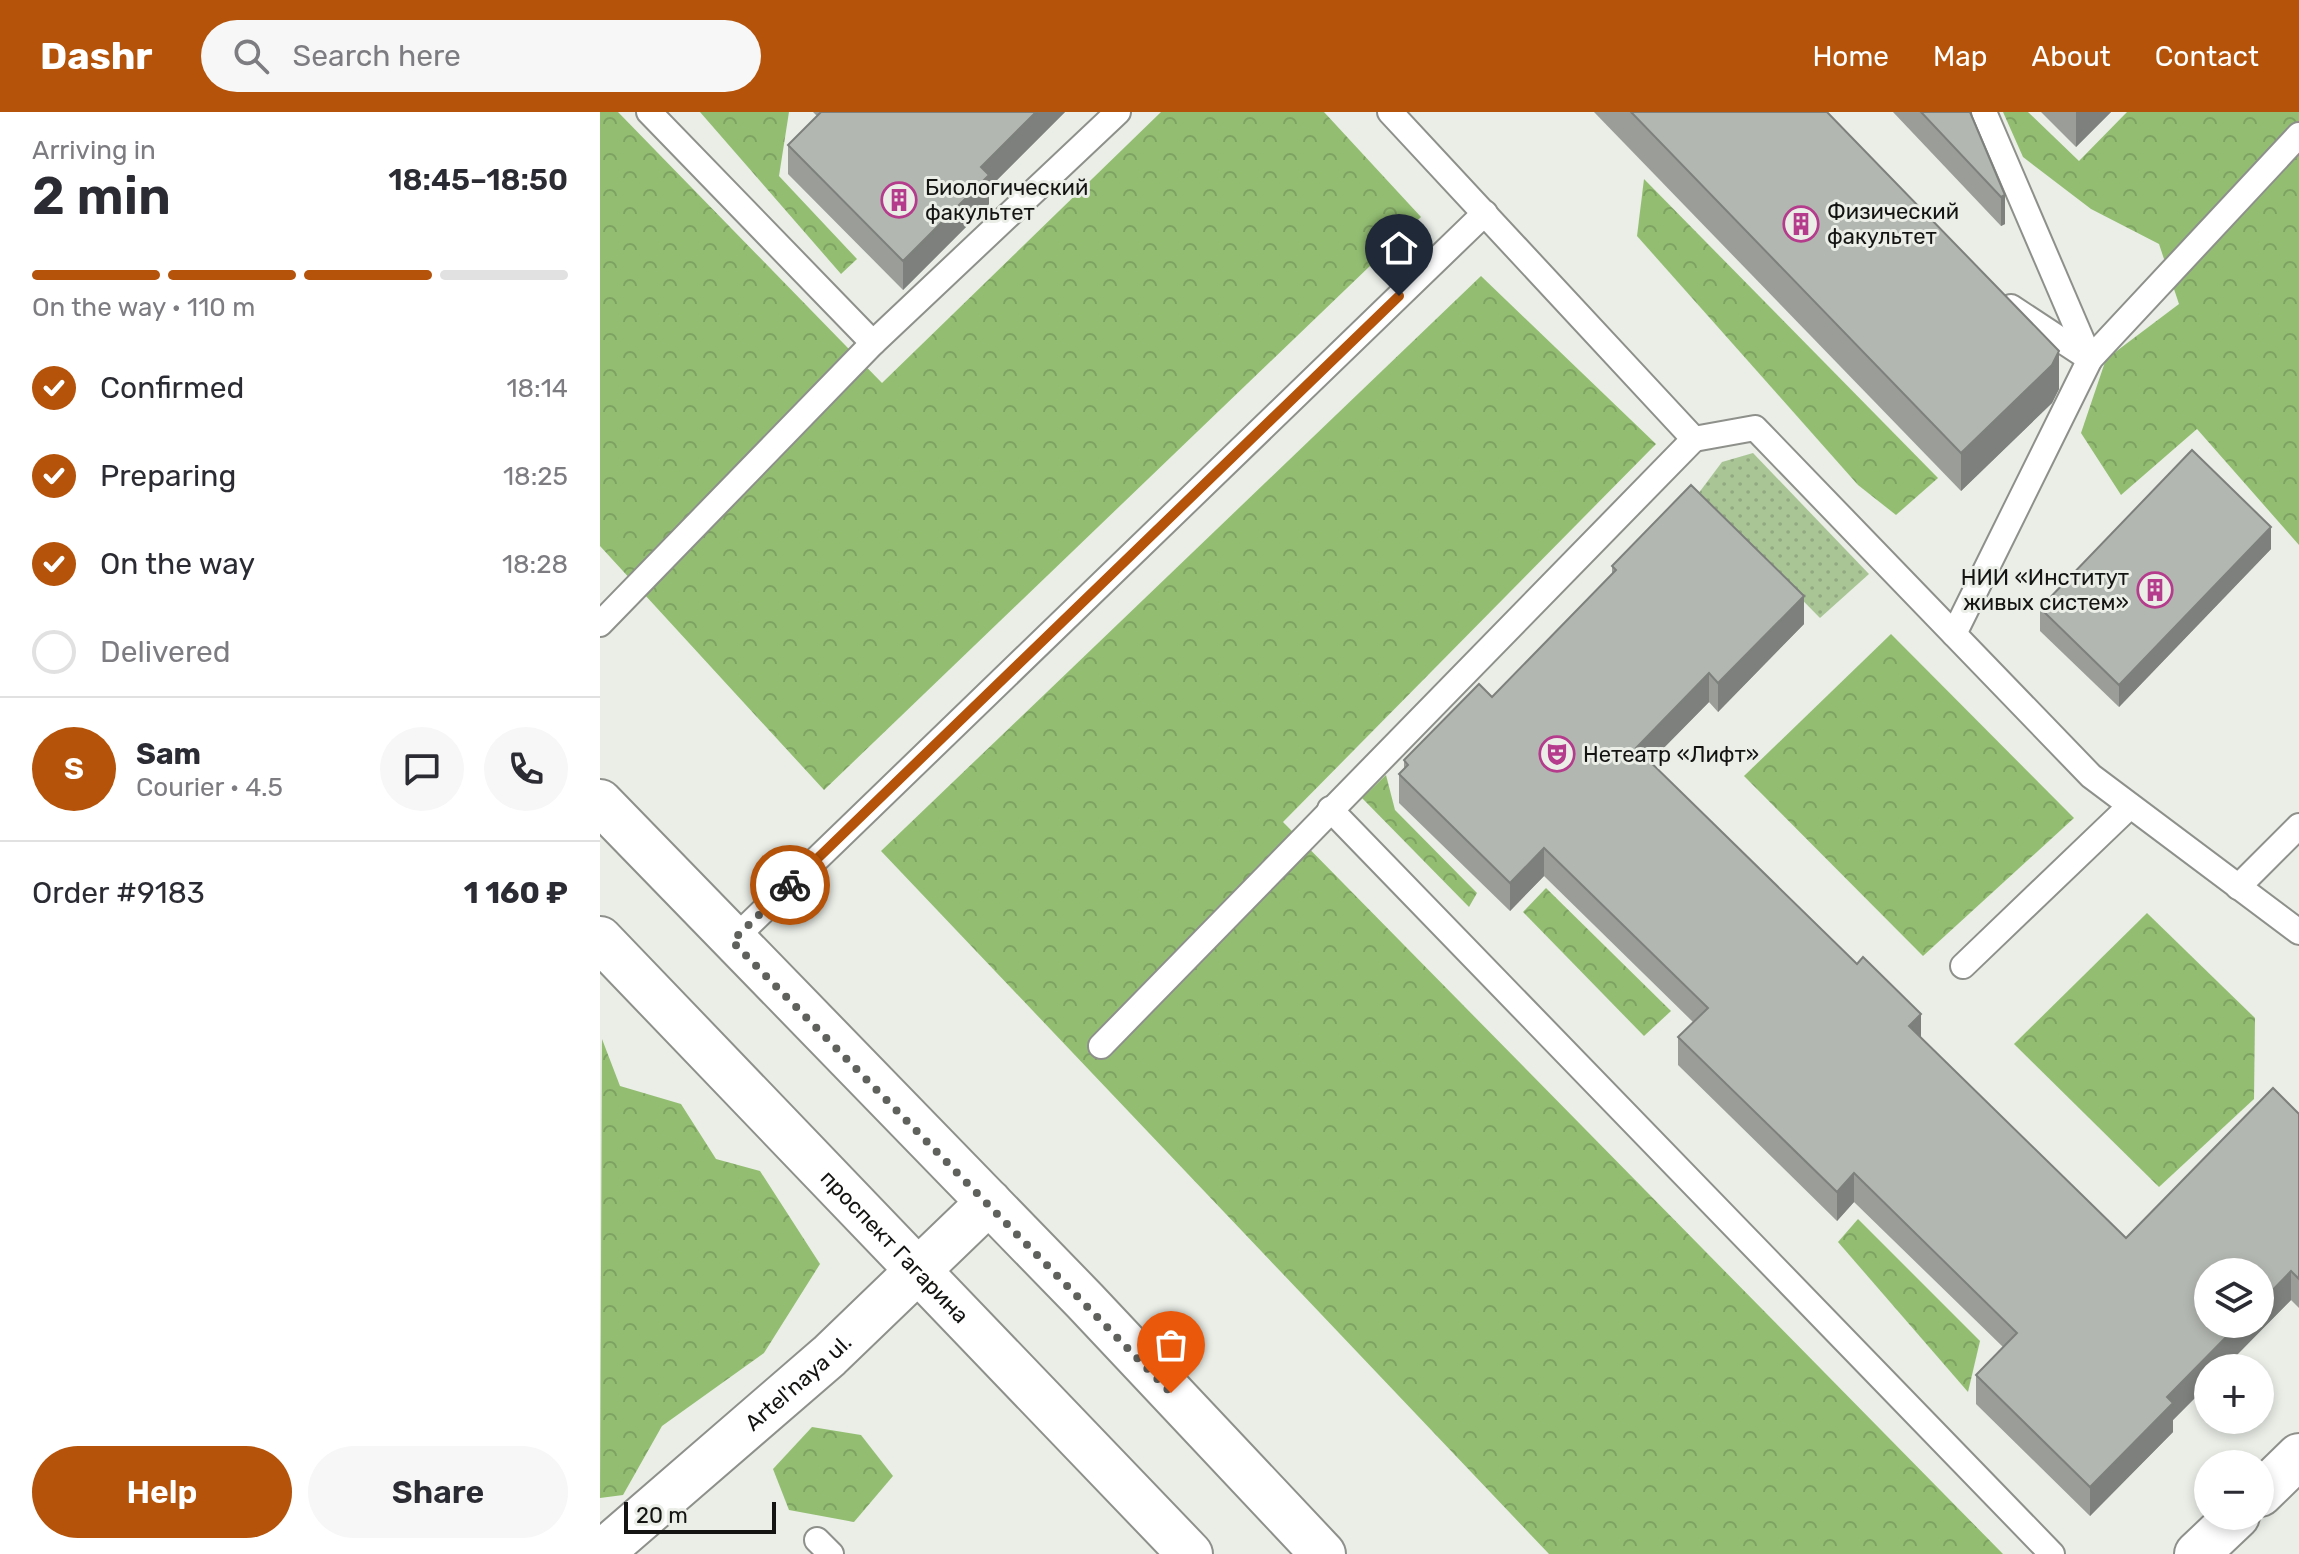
<!DOCTYPE html>
<html lang="en">
<head>
<meta charset="utf-8">
<style>
  :root { --surface:#fff; --page:#f7f7f7; --text:#2b2b33; --muted:#7c7c81; --line:#e1e1e2; --accent:#b45309 }
  body { margin:0; font-family:Rubik,sans-serif; background:var(--page); color:var(--text); height:100vh; display:flex; flex-direction:column; font-size:30px; white-space:nowrap }
  * { box-sizing:border-box; margin:0 }
  p { font-size:26px; color:var(--muted) }
  .icon { flex:none; width:44px; height:44px; fill:none; stroke:currentColor; stroke-width:2; stroke-linecap:round; stroke-linejoin:round }
  .map { position:relative; flex:1; overflow:hidden }
  .details { display:flex; flex-direction:column; background:var(--surface); width:600px }
  .details>* { flex:none }
  .tools { position:absolute; left:1594px; top:1146px; display:grid; gap:16px }
  .tools a { display:grid; place-items:center; width:80px; height:80px; border-radius:50%; background:var(--surface); box-shadow:0 4px 12px #0003; font-size:40px }
  .scale { position:absolute; left:24px; bottom:20px; width:152px; box-sizing:border-box; padding-left:8px; border:4px solid #141513; border-top:0; font-size:22px; line-height:28px; white-space:nowrap; color:#141513; -webkit-text-stroke:6px #eaeee7; paint-order:stroke }
  .pin { position:absolute; display:grid; place-items:center; width:68px; height:68px; color:#fff; margin:-82px -34px; border-radius:50% 50% 50% 0; rotate:-45deg; box-shadow:0 0 8px #0007 }
  .pin .icon { rotate:45deg }
  .courier { position:absolute; display:grid; place-items:center; width:80px; height:80px; margin:-40px; border:6px solid #b45309; border-radius:50%; background:#fff; color:#222; box-shadow:0 2px 10px #0007 }
  .summary em { font-style:normal; font-weight:600 }
  .summary div { display:flex; flex-direction:column-reverse }
  .summary { display:flex; align-items:center; justify-content:space-between; height:136px; padding:0 32px }
  h1 { font-size:52px; font-weight:600; line-height:60px }
  .bar { display:grid; grid-template-columns:repeat(4,1fr); gap:12px 8px; align-content:center; height:96px; padding:0 32px }
  .bar i { height:10px; border-radius:6px; background:var(--line) }
  .bar .selected { background:var(--accent) }
  .bar p { grid-column:span 4 }
  .line { display:flex; align-items:center; gap:20px; padding:0 32px; border-top:2px solid var(--line) }
  .line div { flex:1 }
  .round { display:grid; place-items:center; flex:none; width:84px; height:84px; border-radius:42px; background:var(--page) }
  ol { padding:0 32px; list-style:none }
  li { display:flex; align-items:center; gap:24px; height:88px }
  li p { margin-inline-start:auto }
  li .icon { padding:8px; border-radius:50%; background:var(--accent); color:#fff; stroke-width:4 }
  li:last-child { color:var(--muted) }
  li i { width:44px; height:44px; border:4px solid var(--line); border-radius:50% }
  .action { display:flex; gap:16px; margin-top:auto; padding:16px 32px }
  .action a { flex:1; height:92px; border-radius:48px; background:var(--accent); color:#fff; font-size:32px; font-weight:600; line-height:92px; text-align:center }
  .action a+a { background:var(--page); color:var(--text) }
  header { display:flex; align-items:center; gap:48px; box-sizing:border-box; height:112px; padding:0 40px; background:var(--accent); color:#fff }
  header strong { font-size:38px }
  nav { display:flex; gap:44px; margin-inline-start:auto; font-size:28px }
  .search { width:560px; height:72px; background:var(--page); display:flex; align-items:center; gap:20px; box-sizing:border-box; padding:0 28px; border-radius:44px; color:var(--muted); font-size:30px }
  main { display:flex; flex:1; min-height:0 }
  .map>svg:first-child { display:block }
</style>
</head>
<body>
<header>
<strong>Dashr</strong>
<div class="search"><svg class="icon" aria-label="search" viewBox="0 0 24 24"><circle cx="10" cy="10" r="6"/><path d="M15 15l6 6"/></svg>Search here</div>
<nav><a>Home</a><a>Map</a><a>About</a><a>Contact</a></nav>
</header>
<main>
<section class="details">
<div class="summary"><div><h1>2 min</h1><p>Arriving in</p></div><em>18:45–18:50</em></div>
<div class="bar"><i class="selected"></i><i class="selected"></i><i class="selected"></i><i></i><p>On the way · 110 m</p></div>
<ol>
<li><svg class="icon" aria-label="check" viewBox="0 0 24 24"><path d="M5 12l5 5 9-10"/></svg>Confirmed<p>18:14</p></li>
<li><svg class="icon" aria-label="check" viewBox="0 0 24 24"><path d="M5 12l5 5 9-10"/></svg>Preparing<p>18:25</p></li>
<li><svg class="icon" aria-label="check" viewBox="0 0 24 24"><path d="M5 12l5 5 9-10"/></svg>On the way<p>18:28</p></li>
<li><i></i>Delivered</li>
</ol>
<div class="line" style="height:144px"><b class="round" style="background:var(--accent);color:#fff">S</b><div><b>Sam</b><p>Courier · 4.5</p></div><a class="round"><svg class="icon" aria-label="chat" viewBox="0 0 24 24"><path d="M4 5h16v11H9l-5 4z"/></svg></a><a class="round"><svg class="icon" aria-label="phone" viewBox="0 0 24 24"><path d="M5 4h4l2 5-3 2q2 4 5 5l2-3 5 2v4C11 20 4 13 5 4z"/></svg></a></div>
<div class="line" style="height:104px"><div>Order #9183</div><b>1 160 ₽</b></div>
<div class="action"><a>Help</a><a>Share</a></div>
</section>
<div class="map">
<svg width="1699" height="1442" viewBox="0 0 1699 1442">
  <defs>
    <pattern id="grass-dots" width="8" height="8" patternUnits="userSpaceOnUse" patternTransform="scale(2)"><rect width="8" height="8" fill="#a9c595"/><path d="M2 2h.1M6 6h.1" fill="none" stroke="#91a880" stroke-width="1.8" stroke-linecap="round"/></pattern>
    <pattern id="forest-crowns" width="20" height="18" patternUnits="userSpaceOnUse" patternTransform="scale(2)"><rect width="20" height="18" fill="#93be72"/><path d="M2 6a3 3 0 1 1 6 0M12 15a3 3 0 1 1 6 0" fill="none" stroke="#7ea262"/></pattern>
  </defs>
  <rect width="100%" height="100%" fill="#eaeee7"/>
  <path fill="url(#grass-dots)" d="M1153,341L1269,462L1220,506L1098,382L1122,350Z"/>
  <g fill="url(#forest-crowns)">
    <path d="M0,0H18L282,271L561,0H724L821,105L224,678L0,434Z"/>
    <path d="M100,0H189L179,64L257,147L241,162Z"/>
    <path d="M1403,0H1428L1479,49L1527,0H1699V433L1597,317L1521,383L1481,321L1506,247L1579,192L1559,132L1491,97L1423,45Z"/>
    <path d="M1044,67L1338,366L1296,403L1258,373L1037,124Z"/>
    <path d="M881,164L1056,332L683,710L1403,1442H949L281,739Z"/>
    <path d="M1291,522L1474,706L1323,844L1144,664Z"/>
    <path d="M786,663L795,698L877,781L869,795L762,686Z"/>
    <path d="M946,776L1071,899L1044,924L923,800Z"/>
    <path d="M1547,801L1655,906L1654,987L1559,1075L1414,932Z"/>
    <path d="M2,927L20,974L81,992L116,1047L160,1059L220,1152L164,1241L62,1314L23,1383L0,1386Z"/>
    <path d="M1258,1107L1380,1229L1368,1280L1238,1130Z"/>
    <path d="M212,1315L261,1323L293,1364L254,1410L189,1398L173,1357Z"/>
  </g>
  <g fill="none" stroke-linecap="round" stroke-linejoin="round">
    <defs>
      <g id="lane">
        <path d="M49,0L273,231"/>
        <path d="M790,0L1094,327L1155,316L1491,664L1699,820"/>
        <path d="M1384,0L1490,247"/>
        <path d="M1411,195L1490,247"/>
        <path d="M0,512L273,231L518,0"/>
        <path d="M1354,522L1490,247L1699,23"/>
        <path d="M730,697L1452,1442"/>
        <path d="M1638,775L1699,714"/>
        <path d="M132,829L885,101"/>
        <path d="M1363,854L1530,694"/>
        <path d="M501,934L1094,327"/>
        <path d="M217,1428L231,1442"/>
      </g>
      <g id="street">
        <path d="M1660,1382L1699,1344"/>
        <path d="M1597,1442L1637,1404"/>
      </g>
      <g id="secondary">
        <path id="s1" d="M0,1442L229,1244L389,1090"/>
      </g>
      <g id="primary">
        <path d="M0,690L485,1189L723,1442"/>
        <path id="s2" d="M0,827L590,1442"/>
      </g>
    </defs>
    <use href="#lane" stroke="#8e918b" stroke-width="28"/>
    <use href="#street" stroke="#8e918b" stroke-width="48"/>
    <use href="#secondary" stroke="#8e918b" stroke-width="48"/>
    <use href="#primary" stroke="#8e918b" stroke-width="48"/>
    <use href="#lane" stroke="#fff" stroke-width="24"/>
    <use href="#street" stroke="#fff" stroke-width="44"/>
    <use href="#secondary" stroke="#fff" stroke-width="44"/>
    <use href="#primary" stroke="#fff" stroke-width="44"/>
  </g>
  <g fill="#9a9d98">
    <path d="M213,0H465L389,76V92L303,178L188,62V33L217,4Z"/>
    <path d="M994,0H1227L1459,277L1452,291L1361,379Z"/>
    <path d="M1293,0H1370L1405,83V112L1401,114Z"/>
    <path d="M1441,0H1511L1476,35Z"/>
    <path d="M1671,437L1519,595L1440,519V496Z"/>
    <path d="M1012,454L1204,512L1118,600L1109,590L1050,650L1321,926L1526,1126L1699,1002V1196L1691,1188L1573,1308V1320L1490,1404L1376,1292V1263L1403,1235L1254,1090L1237,1109L1078,953V925L1093,910L944,764L910,799L799,691V662L804,657V648L892,585L1012,462Z"/>
  </g>
  <g fill="#7d807c">
    <path d="M436,0H465L389,76V92L303,178V149L381,55Z"/>
    <path d="M1476,0H1511L1476,35Z"/>
    <path d="M1405,83V112L1401,114V85Z"/>
    <path d="M1459,239V277L1452,291L1361,379V341Z"/>
    <path d="M1671,415V437L1519,595V573Z"/>
    <path d="M1204,484V512L1118,600V571Z"/>
    <path d="M1109,561V590L1036,664V636Z"/>
    <path d="M944,736V764L910,799V771Z"/>
    <path d="M1321,902V931L1309,914Z"/>
    <path d="M1254,1061V1090L1237,1109V1080Z"/>
    <path d="M1691,1159V1188L1624,1256H1608V1273L1573,1308V1320L1490,1404V1375L1567,1285L1639,1212H1660V1191Z"/>
  </g>
  <g fill="#b3b7b1" stroke="#7d807c" stroke-width="2">
    <path d="M221,0H436L381,55L389,63L303,149L188,33Z"/>
    <path d="M1031,0H1227L1459,239L1452,253L1361,341Z"/>
    <path d="M1321,0H1370L1405,83L1401,85Z"/>
    <path d="M1592,338L1671,415L1519,573L1440,496Z"/>
    <path d="M1091,373L1204,484L1118,571L1109,561L1036,636L1257,852L1263,845L1321,902L1309,914L1526,1126L1673,976L1699,1002V1167L1691,1159L1660,1191V1160H1608V1212H1639L1567,1285L1573,1291L1490,1375L1376,1263L1417,1221L1254,1061L1237,1080L1078,925L1108,896L944,736L910,771L799,662L808,653L804,648L879,572L892,585L1016,458L1012,454Z"/>
  </g>
  <g fill="none" stroke-linecap="round" stroke-linejoin="round">
    <path stroke="#5f615d" stroke-width="8" stroke-dasharray="0 14.4" d="M190,773L132,829L571,1281"/>
    <path stroke="#b45309" stroke-width="10" d="M190,773L799,184"/>
  </g>
  <defs>
    <symbol id="building-ring" viewBox="-11 -11 22 22"><circle r="9.5" fill="#eaeee7" stroke="#b53b8d" stroke-width="1.5"/><path d="M-4-6H4V6H1V3H-1V6H-4ZM-2.5-4.3h1.7v1.8h-1.7ZM.8-4.3h1.7v1.8H.8ZM-2.5-1h1.7V.8h-1.7ZM.8-1h1.7V.8H.8Z" fill="#b53b8d"/></symbol>
    <symbol id="theatre-ring" viewBox="-11 -11 22 22"><circle r="9.5" fill="#eaeee7" stroke="#b53b8d" stroke-width="1.5"/><path d="M-5-5.5Q0-4 5-5.5V0Q5 5 0 6Q-5 5-5 0ZM-3.3-2.5H-1v1.5H-3.3ZM1-2.5H3.3v1.5H1ZM-2.8 1Q0 5.5 2.8 1Z" fill="#b53b8d"/></symbol>
  </defs>
  <g fill-rule="evenodd">
    <use href="#building-ring" x="279" y="68" width="40" height="40"/>
    <use href="#building-ring" x="1181" y="92" width="40" height="40"/>
    <use href="#building-ring" x="1535" y="458" width="40" height="40"/>
    <use href="#theatre-ring" x="937" y="622" width="40" height="40"/>
  </g>
  <g text-anchor="middle" dominant-baseline="central" stroke-width="6" stroke-linejoin="round" paint-order="stroke">
    <g font-size="22" fill="#141513" stroke="#eaeee7" text-anchor="start">
      <text x="325" y="75">Биологический<tspan x="325" dy="25">факультет</tspan></text>
      <text x="1227" y="99">Физический<tspan x="1227" dy="25">факультет</tspan></text>
      <text x="1529" y="465" text-anchor="end">НИИ «Институт<tspan x="1529" dy="25">живых систем»</tspan></text>
      <text x="983" y="642">Нетеатр «Лифт»</text>
    </g>
    <g font-size="22" fill="#141513" stroke="#eaeee7">
      <text stroke="none"><textPath href="#s2" startOffset="426">проспект Гагарина</textPath></text>
      <text stroke="none"><textPath href="#s1" startOffset="262">Artel'naya ul.</textPath></text>
    </g>
  </g>
</svg>
<div class="tools">
<a><svg class="icon" aria-label="layers" viewBox="0 0 24 24"><path d="M12 4l9 5-9 5-9-5zM3 14l9 5 9-5"/></svg></a>
<a>+</a>
<a>−</a>
</div>
<div class="scale">20 m</div>
<div class="pin" style="left:571px;top:1281px;background:#ea580c"><svg class="icon" aria-label="bag" viewBox="0 0 24 24"><path d="M5 8h14l-1 12H6zM9 8a3 3 0 0 1 6 0"/></svg></div>
<div class="pin" style="left:799px;top:184px;background:#1f2937"><svg class="icon" aria-label="home" viewBox="0 0 24 24"><path d="M3 11l9-7 9 7M6 9v11h12V9"/></svg></div>
<div class="courier" style="left:190px;top:773px"><svg class="icon" aria-label="bike" viewBox="0 0 24 24"><circle cx="6" cy="16" r="4"/><circle cx="18" cy="16" r="4"/><path d="M6 16l4-8h5l3 8M10 8l3 8H6M13 5h3"/></svg></div>
</div>
</main>
</body>
</html>
